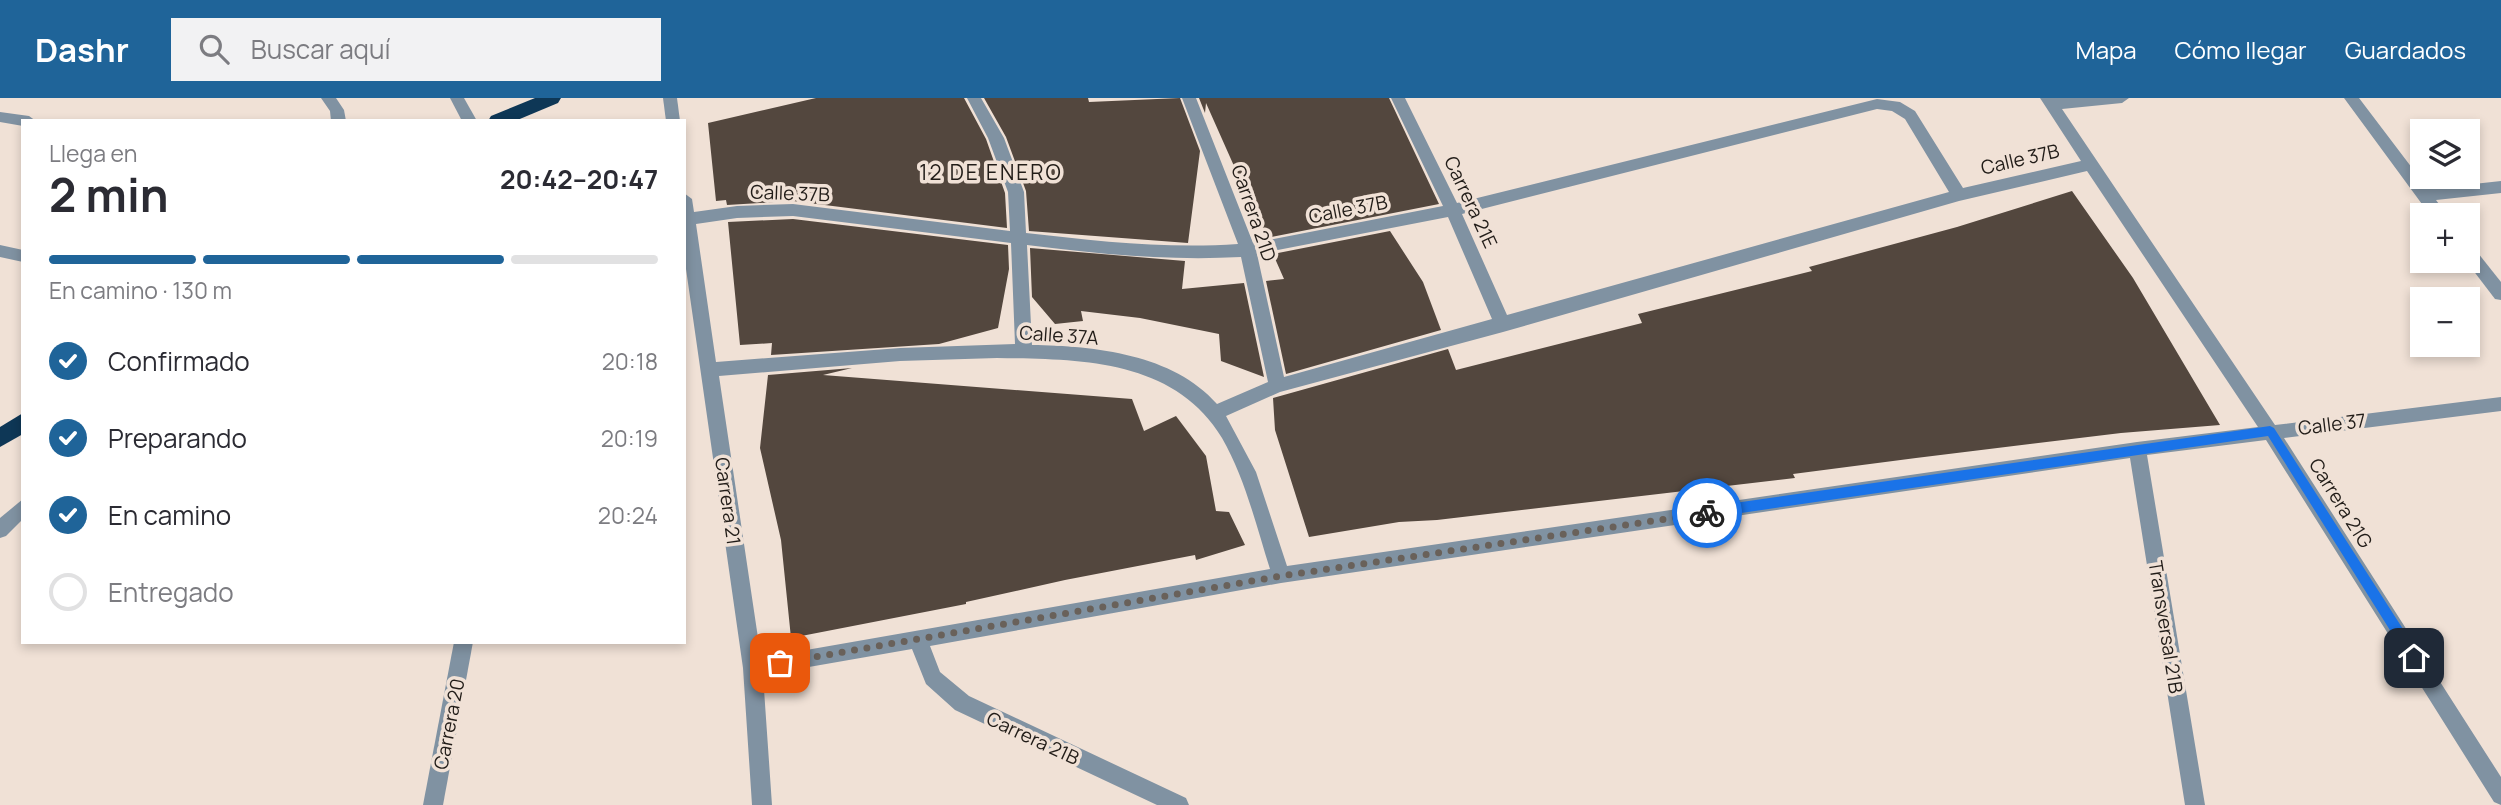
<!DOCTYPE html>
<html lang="es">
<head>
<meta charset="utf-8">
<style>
  :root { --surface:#fff; --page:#f2f2f3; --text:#2b2b33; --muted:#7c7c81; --line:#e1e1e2; --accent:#1f6499 }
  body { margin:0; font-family:Manrope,sans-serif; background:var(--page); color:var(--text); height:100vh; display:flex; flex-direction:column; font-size:26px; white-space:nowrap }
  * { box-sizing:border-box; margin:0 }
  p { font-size:23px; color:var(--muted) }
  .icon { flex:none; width:38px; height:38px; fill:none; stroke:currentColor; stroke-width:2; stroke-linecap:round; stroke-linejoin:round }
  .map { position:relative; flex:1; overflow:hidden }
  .drawer { position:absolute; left:21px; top:21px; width:665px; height:525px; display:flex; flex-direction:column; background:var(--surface); border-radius:0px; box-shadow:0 4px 10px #0003 }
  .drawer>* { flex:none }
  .controls { position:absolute; left:2410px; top:21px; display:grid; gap:14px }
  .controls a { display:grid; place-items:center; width:70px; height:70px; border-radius:0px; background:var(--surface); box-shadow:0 4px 10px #0003; font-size:35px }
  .pin { position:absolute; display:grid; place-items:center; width:60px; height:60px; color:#fff; margin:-30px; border-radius:14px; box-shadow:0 4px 10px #0006 }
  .courier { position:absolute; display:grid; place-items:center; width:70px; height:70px; margin:-35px; border:5px solid #1a73e8; border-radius:50%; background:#fff; color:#222; box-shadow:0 2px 9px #0007 }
  .head em { font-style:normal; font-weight:700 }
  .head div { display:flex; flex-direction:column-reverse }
  .head { display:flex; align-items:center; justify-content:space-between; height:119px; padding:0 28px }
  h1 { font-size:46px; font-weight:700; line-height:52px }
  .bar { display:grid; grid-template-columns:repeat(4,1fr); gap:10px 7px; align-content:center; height:84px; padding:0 28px }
  .bar i { height:9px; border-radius:5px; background:var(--line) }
  .bar .on { background:var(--accent) }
  .bar p { grid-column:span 4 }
  ol { padding:0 28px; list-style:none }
  li { display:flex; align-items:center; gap:21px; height:77px }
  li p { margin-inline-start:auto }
  li .icon { padding:7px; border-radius:50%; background:var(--accent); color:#fff; stroke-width:4 }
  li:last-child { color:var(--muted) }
  li i { width:38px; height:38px; border:4px solid var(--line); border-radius:50% }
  header { display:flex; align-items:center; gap:42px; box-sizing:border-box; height:98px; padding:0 35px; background:var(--accent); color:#fff }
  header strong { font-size:33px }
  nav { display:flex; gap:38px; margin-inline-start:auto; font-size:24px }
  .search { width:490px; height:63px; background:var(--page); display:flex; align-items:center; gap:18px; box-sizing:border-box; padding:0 24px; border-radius:0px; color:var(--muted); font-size:26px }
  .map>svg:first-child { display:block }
</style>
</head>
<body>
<header>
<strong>Dashr</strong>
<div class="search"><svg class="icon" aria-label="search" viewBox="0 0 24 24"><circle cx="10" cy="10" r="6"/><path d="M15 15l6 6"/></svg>Buscar aquí</div>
<nav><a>Mapa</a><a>Cómo llegar</a><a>Guardados</a></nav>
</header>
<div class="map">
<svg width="2501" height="707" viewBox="0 0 2501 707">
  <rect width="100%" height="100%" fill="#f0e1d6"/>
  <g fill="#53473e">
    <path d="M816,0H964L986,41L1005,95L1007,130L793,103L727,107L726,102L716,103L708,25Z"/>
    <path d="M984,0H1088L1089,4L1180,0L1200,53L1188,145L1029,133L1026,93L1006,39Z"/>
    <path d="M1199,0H1389L1439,106L1266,140L1206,5L1205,15Z"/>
    <path d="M2072,93L2133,180L2220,327L2121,335L1916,360L1793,376L1795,380L1437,422L1399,424L1309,439L1275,332L1273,300L1448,251L1456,272L1642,225L1638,216L1812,173L1809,169L1957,129Z"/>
    <path d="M793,121L1008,147L1009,171L998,230L939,246L771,257L772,245L740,247L728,124Z"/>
    <path d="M1390,133L1423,184L1441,232L1286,276L1266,183L1284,181L1273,156Z"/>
    <path d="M1030,150L1185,163L1182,191L1244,185L1264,279L1221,263L1219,236L1140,220L1081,213L1083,223L1055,226L1032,199Z"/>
    <path d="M852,270L823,277L1132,301L1144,333L1176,318L1206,358L1216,413L1229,414L1245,447L1196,462L1195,457L1065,482L966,504V506L791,540L781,442L760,350L768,277Z"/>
  </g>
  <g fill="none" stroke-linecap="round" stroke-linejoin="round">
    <g fill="#8092a2" fill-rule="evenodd">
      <path d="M321,0H336L344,12L346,23H331L330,13Z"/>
      <path d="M450,0H464L477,23H462Z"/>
      <path d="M663,0H677L680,23H666Z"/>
      <path d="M967,0H981L1004,40L1024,94L1026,135C1096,143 1167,151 1238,146L1182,0H1196L1253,145L1443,108L1391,0H1405L1457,105L1877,1L1900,4L1915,13L1963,90L2081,63L2040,0H2129L2122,5L2062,11L2275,327L2501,299V313L2284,340L2501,679V707L2494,704L2266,342L2147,357L2205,707H2185L2130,360L1281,485L930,548L940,574L969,598L1186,700L1189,707H1157L955,612L926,586L912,551L763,577L772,707H752L743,570L684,157V95L692,101L694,114L737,108L793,106L1010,133L1008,94L988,40ZM1877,11L1892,13L1905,21L1949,94L1507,217L1462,116ZM2087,73L2258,329L2137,344L1287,468L1256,374L1226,318L1280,294L1503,234L1959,103ZM793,118L1011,145L1015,246L900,250L716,264L696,126L737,120ZM1448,119L1492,221L1284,279L1257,156ZM1027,147C1098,156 1169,163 1241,159L1268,284L1217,306C1173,256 1095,248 1032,247ZM997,260C1079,261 1175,261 1222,340C1245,380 1256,427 1270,471L761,560L719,278L900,263Z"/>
      <path d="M2344,0H2359L2428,91L2501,83V95L2436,102L2447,117H2430Z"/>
      <path d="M0,14L29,18L36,23H23V28L0,24Z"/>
      <path d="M0,147L23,152V164L0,159Z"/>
      <path d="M2468,148L2474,150L2501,184V202L2495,201L2466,163Z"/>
      <path d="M23,401V421L6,438L0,440V420Z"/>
      <path d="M454,544H473L443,707H423Z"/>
    </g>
    <g fill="#0e3756" fill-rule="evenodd">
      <path d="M535,0H561L558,5L515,23H488L491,18Z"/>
      <path d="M23,315V336L0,349V329Z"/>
    </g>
  </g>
  <path fill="#1a73e8" d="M2270,328L2274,330L2419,556V564H2410L2268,338L1707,420L1702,415L1707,409Z"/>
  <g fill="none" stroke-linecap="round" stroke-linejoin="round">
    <path stroke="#69615a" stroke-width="7" stroke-dasharray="0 12.6" d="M780,565L1281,478L1707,415"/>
  </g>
  <g text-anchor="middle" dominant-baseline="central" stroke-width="7" stroke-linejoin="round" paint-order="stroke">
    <g font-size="19" fill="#211c18" stroke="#f0e1d6">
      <text transform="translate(2020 61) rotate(-13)">Calle 37B</text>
      <text transform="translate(790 95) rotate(2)">Calle 37B</text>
      <text transform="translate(1471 104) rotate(65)">Carrera 21E</text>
      <text transform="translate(1348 111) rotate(-11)">Calle 37B</text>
      <text transform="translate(1254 115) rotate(71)">Carrera 21D</text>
      <text transform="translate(1059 237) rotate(4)">Calle 37A</text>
      <text transform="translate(2332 326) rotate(-7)">Calle 37</text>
      <text transform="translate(728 403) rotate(82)">Carrera 21</text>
      <text transform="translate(2341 405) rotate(58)">Carrera 21G</text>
      <text transform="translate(2166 529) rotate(81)">Transversal 21B</text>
      <text transform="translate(449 626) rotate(-79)">Carrera 20</text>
      <text transform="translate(1033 640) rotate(25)">Carrera 21B</text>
    </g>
    <g font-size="21" letter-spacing="2" fill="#211c18" stroke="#f0e1d6">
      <text x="991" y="74">12 DE ENERO</text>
    </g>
  </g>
</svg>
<div class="controls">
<a><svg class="icon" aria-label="layers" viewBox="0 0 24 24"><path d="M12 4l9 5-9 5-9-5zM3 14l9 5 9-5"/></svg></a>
<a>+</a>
<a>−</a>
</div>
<div class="pin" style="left:780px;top:565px;background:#ea580c"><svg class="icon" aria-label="bag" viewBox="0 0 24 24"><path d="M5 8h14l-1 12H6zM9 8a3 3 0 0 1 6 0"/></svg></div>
<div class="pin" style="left:2414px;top:560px;background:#1f2937"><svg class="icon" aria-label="home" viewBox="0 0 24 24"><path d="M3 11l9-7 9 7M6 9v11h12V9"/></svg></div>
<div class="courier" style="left:1707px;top:415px"><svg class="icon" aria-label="bike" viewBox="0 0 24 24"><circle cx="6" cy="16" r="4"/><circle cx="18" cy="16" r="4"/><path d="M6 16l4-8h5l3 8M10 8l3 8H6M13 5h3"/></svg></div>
<section class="drawer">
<div class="head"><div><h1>2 min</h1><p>Llega en</p></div><em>20:42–20:47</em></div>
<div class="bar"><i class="on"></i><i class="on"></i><i class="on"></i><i></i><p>En camino · 130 m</p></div>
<ol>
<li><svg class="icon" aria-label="check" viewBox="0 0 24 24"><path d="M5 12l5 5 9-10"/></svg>Confirmado<p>20:18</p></li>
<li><svg class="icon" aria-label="check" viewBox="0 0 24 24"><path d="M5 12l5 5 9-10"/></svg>Preparando<p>20:19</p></li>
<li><svg class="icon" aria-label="check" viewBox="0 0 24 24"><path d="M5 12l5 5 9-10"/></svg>En camino<p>20:24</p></li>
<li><i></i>Entregado</li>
</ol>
</section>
</div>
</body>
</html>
